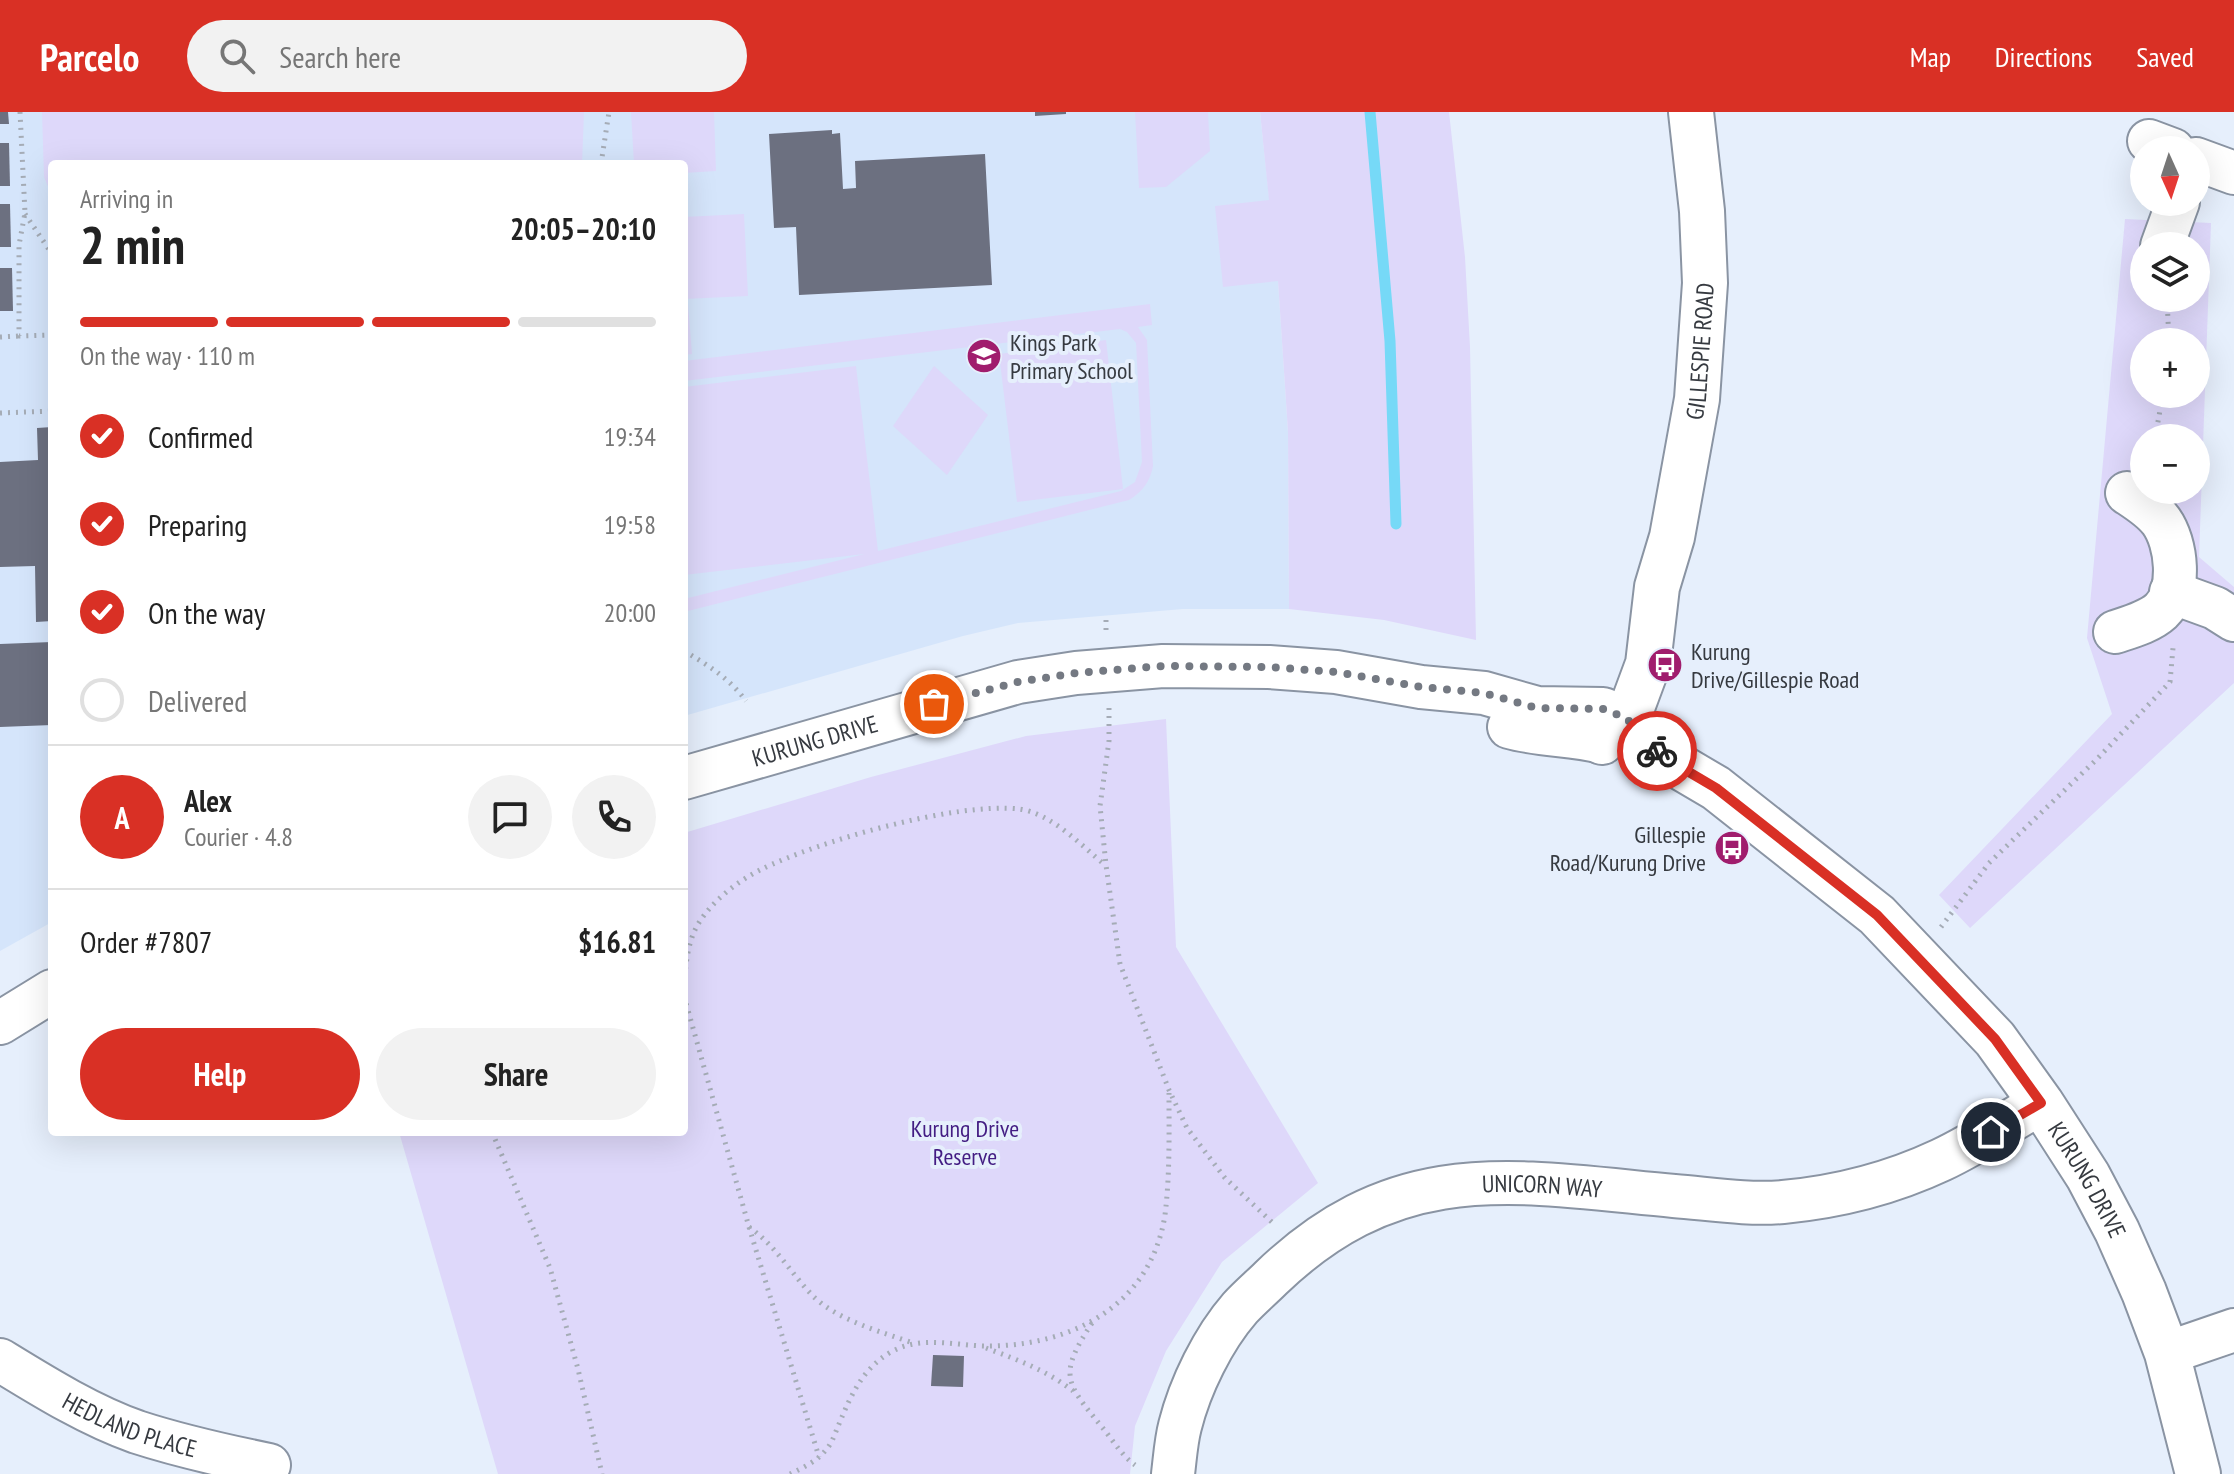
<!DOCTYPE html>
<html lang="en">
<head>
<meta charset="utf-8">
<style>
  :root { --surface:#fff; --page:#f2f2f2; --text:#222; --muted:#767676; --line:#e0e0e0; --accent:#d93025 }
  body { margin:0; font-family:"PT Sans Narrow",sans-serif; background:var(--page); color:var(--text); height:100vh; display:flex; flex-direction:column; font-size:30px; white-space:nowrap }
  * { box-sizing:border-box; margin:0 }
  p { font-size:26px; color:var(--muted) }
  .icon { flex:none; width:44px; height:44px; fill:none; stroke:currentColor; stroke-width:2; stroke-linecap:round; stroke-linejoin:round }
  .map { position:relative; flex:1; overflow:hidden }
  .side { position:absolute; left:48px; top:48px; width:640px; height:976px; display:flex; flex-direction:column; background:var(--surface); border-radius:8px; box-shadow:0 8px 32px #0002 }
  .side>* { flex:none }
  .needle { width:52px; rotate:177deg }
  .buttons { position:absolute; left:2130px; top:24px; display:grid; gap:16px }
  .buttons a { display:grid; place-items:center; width:80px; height:80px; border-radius:50%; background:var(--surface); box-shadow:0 8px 32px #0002; font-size:40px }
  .pin { position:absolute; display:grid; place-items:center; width:68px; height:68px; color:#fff; margin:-34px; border:4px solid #fff; border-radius:50%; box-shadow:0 2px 8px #0007 }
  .courier { position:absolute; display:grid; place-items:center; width:80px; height:80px; margin:-40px; border:6px solid #d93025; border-radius:50%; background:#fff; color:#222; box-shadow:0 2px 10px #0007 }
  .summary em { font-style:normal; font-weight:600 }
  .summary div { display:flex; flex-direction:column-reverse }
  .summary { display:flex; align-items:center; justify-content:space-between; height:136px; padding:0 32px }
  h1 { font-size:52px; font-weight:600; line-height:60px }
  .bar { display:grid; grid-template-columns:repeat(4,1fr); gap:12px 8px; align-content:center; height:96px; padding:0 32px }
  .bar i { height:10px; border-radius:6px; background:var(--line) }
  .bar .current { background:var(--accent) }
  .bar p { grid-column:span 4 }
  .line { display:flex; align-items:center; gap:20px; padding:0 32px; border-top:2px solid var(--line) }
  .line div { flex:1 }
  .round { display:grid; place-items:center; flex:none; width:84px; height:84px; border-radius:42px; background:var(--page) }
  ol { padding:0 32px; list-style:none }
  li { display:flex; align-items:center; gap:24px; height:88px }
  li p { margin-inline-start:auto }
  li .icon { padding:8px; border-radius:50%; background:var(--accent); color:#fff; stroke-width:4 }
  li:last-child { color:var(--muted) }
  li i { width:44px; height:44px; border:4px solid var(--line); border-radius:50% }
  .action { display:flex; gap:16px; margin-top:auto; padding:16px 32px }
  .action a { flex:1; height:92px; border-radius:48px; background:var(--accent); color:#fff; font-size:32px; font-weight:600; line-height:92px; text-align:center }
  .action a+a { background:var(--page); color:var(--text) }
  header { display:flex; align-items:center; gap:48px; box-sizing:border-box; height:112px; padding:0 40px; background:var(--accent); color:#fff }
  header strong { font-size:38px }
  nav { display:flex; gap:44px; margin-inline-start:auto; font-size:28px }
  .search { width:560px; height:72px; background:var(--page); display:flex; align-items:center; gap:20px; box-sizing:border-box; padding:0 28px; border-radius:44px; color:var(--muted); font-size:30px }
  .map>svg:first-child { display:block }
</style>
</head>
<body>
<header>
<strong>Parcelo</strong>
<div class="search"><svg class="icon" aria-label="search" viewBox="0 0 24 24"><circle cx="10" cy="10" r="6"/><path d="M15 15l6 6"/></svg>Search here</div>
<nav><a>Map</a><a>Directions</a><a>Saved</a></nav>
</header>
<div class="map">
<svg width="2234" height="1362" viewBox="0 0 2234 1362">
  <rect width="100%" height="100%" fill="#e6effc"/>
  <path fill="#d5e5fb" d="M0,0H1260L1278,169L1288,320L1289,497H1183L1018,511L963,524L684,604V52H52V810L0,839Z"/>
  <g fill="#ded8fa" fill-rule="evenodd">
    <path d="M42,0H584L582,52H52V84L44,65Z"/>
    <path d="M631,0H714L716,59L684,61V52H634Z"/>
    <path d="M1135,0H1208L1210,39L1166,75L1139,76Z"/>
    <path d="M1260,0H1449L1465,145L1470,235L1476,528L1384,508L1289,497L1288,320L1278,169L1223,175L1215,94L1269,88Z"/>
    <path d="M744,102L748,184L684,187V105Z"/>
    <path d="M2125,107L2211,111L2199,445L2234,475V571L1970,816L1939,783L2112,602L2087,526ZM2144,134H2196V186H2144ZM2144,230H2196V282H2144ZM2144,326H2196V378H2144Z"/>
    <path d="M684,192H688L692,242L684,243Z"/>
    <path d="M1150,192L1152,213L1138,215L1147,228L1153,354C1150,370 1142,380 1129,388L684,500V487L864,442L684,463V275L856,254L878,439L1121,379L1135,370L1142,350L1136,231L1127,220L1120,217L684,269V249Z"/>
    <path d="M1106,228L1123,377L1017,390L999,242Z"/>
    <path d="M934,254L988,303L947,363L893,314Z"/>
    <path d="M1166,607L1176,835L1318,1071L1222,1150L1166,1239L1135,1314L1130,1362H498L399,1020H684V721L871,665L1026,624Z"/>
  </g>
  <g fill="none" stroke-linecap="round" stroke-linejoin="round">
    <path stroke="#76d9f7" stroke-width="11" d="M1370,0L1390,229L1396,412"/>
  </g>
  <g fill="#6c7080">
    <path d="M0,0H8L9,12H0Z"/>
    <path d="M1035,0H1066V2L1035,4Z"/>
    <path d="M832,18V22L840,21L843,77L856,76L855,49L985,42L992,173L799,183L796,115L774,116L769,22Z"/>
    <path d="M0,31H9L10,74H0Z"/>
    <path d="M0,92H10L11,135H0Z"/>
    <path d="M0,156H12L13,199H0Z"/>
    <path d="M52,315V509L36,510L35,454L0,455V350L38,348L37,316Z"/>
    <path d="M52,530V613L0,615V532Z"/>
    <path d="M933,1243L964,1244L963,1275L931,1274Z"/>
  </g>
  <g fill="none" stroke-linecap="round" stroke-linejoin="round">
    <defs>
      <g id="street">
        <path d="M2149,29L2173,38"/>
        <path d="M2196,47L2234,61"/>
        <path d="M2162,134L2178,90"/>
        <path d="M2171,480L2215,496L2234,508"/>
        <path d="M2115,520C2130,515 2149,510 2161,499C2182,479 2177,431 2161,409C2152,397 2139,389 2127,381"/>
        <path d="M1509,615C1540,624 1572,622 1602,630"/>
        <path id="s1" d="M684,666L1018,570L1076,561L1163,554L1269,555L1336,560L1421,575L1484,581L1537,596L1603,597L1626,606"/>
        <path d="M0,911L52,879"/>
        <path d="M2167,1241L2234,1218"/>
        <path id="s2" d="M0,1248C44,1275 89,1303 137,1320C180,1334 225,1344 269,1353"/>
        <path id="s3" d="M1173,1362C1175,1346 1176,1329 1180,1314C1190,1274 1213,1227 1240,1196C1250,1185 1261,1176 1271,1166C1399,1043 1514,1069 1674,1084C1711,1087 1747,1093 1783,1090C1837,1085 1892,1071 1941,1048C1975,1032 2008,1010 2041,991"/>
      </g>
      <g id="secondary">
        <path id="s4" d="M1626,606L1665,646L1716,676L1877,803L1995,927L2041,991L2088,1064L2117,1119L2144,1180L2167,1241L2198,1362"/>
        <path id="s5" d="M1602,630L1631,598L1648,552L1657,475L1672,425L1697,287L1705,171L1702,99L1691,0"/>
      </g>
    </defs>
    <use href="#street" stroke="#8a94a3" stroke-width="46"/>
    <use href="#secondary" stroke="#8a94a3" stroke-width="48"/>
    <g stroke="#a5acb6" stroke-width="5" stroke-dasharray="2 6" stroke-linecap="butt">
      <path d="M20,0L25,101L19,133V224L52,223"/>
      <path d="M601,52L609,0"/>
      <path d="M25,102L52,142"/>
      <path d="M2167,186L2169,230"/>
      <path d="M0,225L19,224"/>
      <path d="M0,301L52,299"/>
      <path d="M2155,326L2163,282"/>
      <path d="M1106,508V522"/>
      <path d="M684,539C708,553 729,566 746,589"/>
      <path d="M1109,596V629L1100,694L1106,753L1120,852L1169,978L1187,1016L1225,1066L1275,1113"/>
      <path d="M1941,815L1989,751L2098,646L2170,570L2173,536"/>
      <path d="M684,873C686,854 687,832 697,814C710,791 736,770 760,758C818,729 955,690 1019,697C1051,701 1081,733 1105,753"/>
      <path d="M684,884L749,1115L819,1345"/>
      <path d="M492,1020L550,1156L578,1257L602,1362"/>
      <path d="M749,1115C776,1134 790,1160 812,1183C836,1208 882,1220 913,1231"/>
      <path d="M1092,1211C1058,1263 1065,1270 1102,1315C1112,1327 1122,1344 1135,1353"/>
      <path d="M986,1236C1018,1248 1046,1258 1073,1279"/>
      <path d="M790,1362C802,1356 816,1350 825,1339C832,1332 835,1321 839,1312C851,1283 863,1256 891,1240C923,1222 959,1235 993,1234C1075,1232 1151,1192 1165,1103C1170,1063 1169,1021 1169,981"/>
    </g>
    <use href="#street" stroke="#fff" stroke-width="42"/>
    <use href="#secondary" stroke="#fff" stroke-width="44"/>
  </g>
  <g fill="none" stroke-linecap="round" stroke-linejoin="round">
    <path stroke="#747982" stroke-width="8" stroke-dasharray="0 14.4" d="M934,592L1018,570L1076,561L1163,554L1269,555L1336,560L1421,575L1484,581L1537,596L1603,597L1626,606L1657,639"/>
    <path stroke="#d93025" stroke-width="10" d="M1657,639L1665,646L1716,676L1877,803L1995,927L2041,991L1991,1020"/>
  </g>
  <defs>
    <symbol id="school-disc" viewBox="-11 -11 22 22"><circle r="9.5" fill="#a01d6d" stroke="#e6effc"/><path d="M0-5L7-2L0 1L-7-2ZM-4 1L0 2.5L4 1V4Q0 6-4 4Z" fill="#fff"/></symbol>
    <symbol id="bus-disc" viewBox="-11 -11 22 22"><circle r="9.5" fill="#a01d6d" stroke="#e6effc"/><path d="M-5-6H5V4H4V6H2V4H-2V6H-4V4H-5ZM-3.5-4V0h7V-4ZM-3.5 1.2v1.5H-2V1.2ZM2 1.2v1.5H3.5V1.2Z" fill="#fff"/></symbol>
  </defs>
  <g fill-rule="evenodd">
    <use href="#school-disc" x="964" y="224" width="40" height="40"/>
    <use href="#bus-disc" x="1645" y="533" width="40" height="40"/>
    <use href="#bus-disc" x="1712" y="716" width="40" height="40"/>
  </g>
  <g text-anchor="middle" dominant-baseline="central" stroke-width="8" stroke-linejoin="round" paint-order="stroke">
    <g font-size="24" fill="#363a40" stroke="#e6effc" text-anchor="start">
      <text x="1010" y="230">Kings Park<tspan x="1010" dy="28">Primary School</tspan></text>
      <text x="1691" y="539">Kurung<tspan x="1691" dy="28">Drive/Gillespie Road</tspan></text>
      <text x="1706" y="722" text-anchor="end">Gillespie<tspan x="1706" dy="28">Road/Kurung Drive</tspan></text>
    </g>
    <g font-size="24" fill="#363a40" stroke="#e6effc">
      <text stroke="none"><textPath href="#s5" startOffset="410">GILLESPIE ROAD</textPath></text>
      <text stroke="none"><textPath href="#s1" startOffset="136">KURUNG DRIVE</textPath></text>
      <text stroke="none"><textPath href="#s4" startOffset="660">KURUNG DRIVE</textPath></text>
      <text stroke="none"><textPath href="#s3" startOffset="522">UNICORN WAY</textPath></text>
      <text stroke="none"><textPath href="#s2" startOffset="146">HEDLAND PLACE</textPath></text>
    </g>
    <g font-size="24" fill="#431d83" stroke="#e6effc">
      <text x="965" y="1016">Kurung Drive<tspan x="965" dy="28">Reserve</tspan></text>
    </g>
  </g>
</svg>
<div class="buttons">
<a><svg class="needle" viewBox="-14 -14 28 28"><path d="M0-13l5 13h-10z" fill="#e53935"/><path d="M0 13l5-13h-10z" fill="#767676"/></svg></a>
<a><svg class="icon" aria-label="layers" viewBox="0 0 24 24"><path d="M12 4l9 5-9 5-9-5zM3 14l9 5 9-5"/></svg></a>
<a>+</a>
<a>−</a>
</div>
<div class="pin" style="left:934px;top:592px;background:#ea580c"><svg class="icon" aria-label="bag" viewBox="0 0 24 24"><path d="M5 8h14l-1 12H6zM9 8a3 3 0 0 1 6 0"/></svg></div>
<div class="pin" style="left:1991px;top:1020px;background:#1f2937"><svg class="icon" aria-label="home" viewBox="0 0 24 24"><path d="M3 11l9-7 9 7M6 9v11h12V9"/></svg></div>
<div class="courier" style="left:1657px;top:639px"><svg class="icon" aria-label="bike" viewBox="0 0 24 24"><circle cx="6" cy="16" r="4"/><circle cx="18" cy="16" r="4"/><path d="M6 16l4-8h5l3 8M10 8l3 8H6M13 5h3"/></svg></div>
<section class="side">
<div class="summary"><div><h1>2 min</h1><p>Arriving in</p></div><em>20:05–20:10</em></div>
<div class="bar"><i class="current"></i><i class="current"></i><i class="current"></i><i></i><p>On the way · 110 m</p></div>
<ol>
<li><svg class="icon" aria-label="check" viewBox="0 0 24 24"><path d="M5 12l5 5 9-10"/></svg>Confirmed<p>19:34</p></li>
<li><svg class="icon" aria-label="check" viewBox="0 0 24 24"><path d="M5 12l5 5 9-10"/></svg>Preparing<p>19:58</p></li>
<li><svg class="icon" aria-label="check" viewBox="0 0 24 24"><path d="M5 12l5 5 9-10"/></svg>On the way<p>20:00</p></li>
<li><i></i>Delivered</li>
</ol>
<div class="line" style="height:144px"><b class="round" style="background:var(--accent);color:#fff">A</b><div><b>Alex</b><p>Courier · 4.8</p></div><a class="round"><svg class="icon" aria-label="chat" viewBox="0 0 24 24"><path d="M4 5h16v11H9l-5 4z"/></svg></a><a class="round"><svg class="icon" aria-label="phone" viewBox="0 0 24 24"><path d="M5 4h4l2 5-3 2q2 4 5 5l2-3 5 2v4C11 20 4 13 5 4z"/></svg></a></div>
<div class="line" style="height:104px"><div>Order #7807</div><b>$16.81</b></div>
<div class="action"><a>Help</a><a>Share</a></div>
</section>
</div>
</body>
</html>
